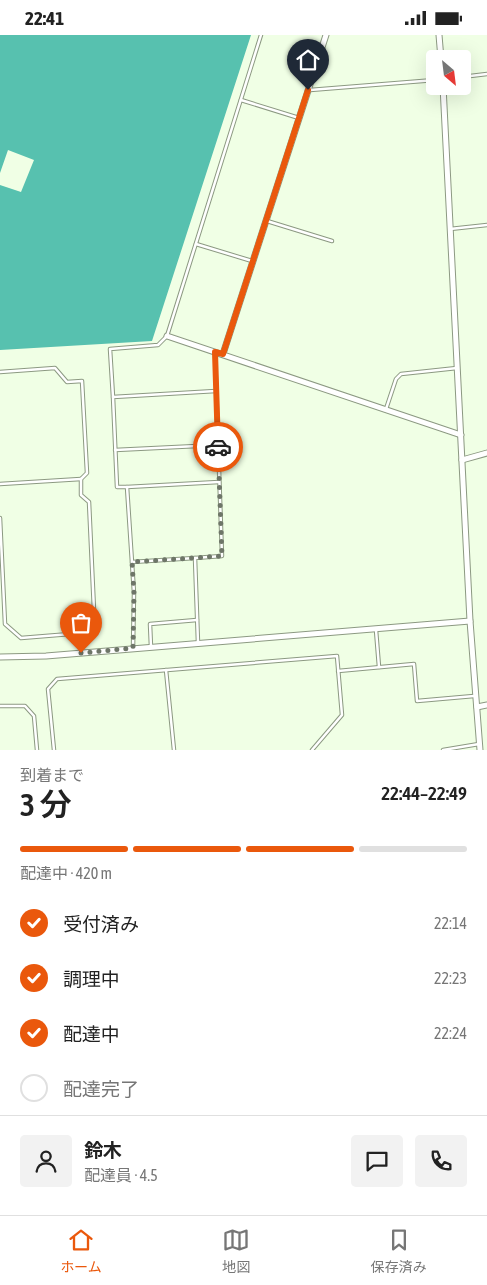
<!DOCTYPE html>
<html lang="ja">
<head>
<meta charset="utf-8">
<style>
  :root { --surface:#fff; --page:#f2f2f2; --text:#222; --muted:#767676; --line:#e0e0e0; --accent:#ea580c }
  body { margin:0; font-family:"Asap Condensed","Noto Sans JP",sans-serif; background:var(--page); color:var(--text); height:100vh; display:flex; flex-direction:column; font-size:19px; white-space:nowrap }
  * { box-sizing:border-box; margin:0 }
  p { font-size:16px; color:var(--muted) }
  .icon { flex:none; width:28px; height:28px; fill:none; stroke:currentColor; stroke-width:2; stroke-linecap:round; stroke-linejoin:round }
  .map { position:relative; height:715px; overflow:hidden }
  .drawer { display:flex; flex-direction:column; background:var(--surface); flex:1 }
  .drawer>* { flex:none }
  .needle { width:32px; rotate:152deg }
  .controls { position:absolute; left:426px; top:15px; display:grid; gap:10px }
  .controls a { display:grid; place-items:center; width:45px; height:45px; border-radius:5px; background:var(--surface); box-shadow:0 5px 20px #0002; font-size:25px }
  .pin { position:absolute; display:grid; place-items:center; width:42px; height:42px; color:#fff; margin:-51px -21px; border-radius:50% 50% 50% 0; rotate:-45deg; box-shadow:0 0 5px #0007 }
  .pin .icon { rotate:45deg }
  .courier { position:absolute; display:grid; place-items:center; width:50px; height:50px; margin:-25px; border:4px solid #ea580c; border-radius:50%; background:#fff; color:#222; box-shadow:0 1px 6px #0007 }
  .overview em { font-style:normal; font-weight:600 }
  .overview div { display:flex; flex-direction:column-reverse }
  .overview { display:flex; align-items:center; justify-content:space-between; height:85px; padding:0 20px }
  h1 { font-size:32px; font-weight:600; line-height:38px }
  .bar { display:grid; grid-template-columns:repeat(4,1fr); gap:8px 5px; align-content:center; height:60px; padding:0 20px }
  .bar i { height:6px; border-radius:4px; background:var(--line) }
  .bar .selected { background:var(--accent) }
  .bar p { grid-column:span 4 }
  .line { display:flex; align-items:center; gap:12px; padding:0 20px; border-top:1px solid var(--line) }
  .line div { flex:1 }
  .round { display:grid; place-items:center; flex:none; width:52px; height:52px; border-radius:5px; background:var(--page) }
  ol { padding:0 20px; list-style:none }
  li { display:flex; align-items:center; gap:15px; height:55px }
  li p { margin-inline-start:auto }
  li .icon { padding:5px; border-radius:50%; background:var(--accent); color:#fff; stroke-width:4 }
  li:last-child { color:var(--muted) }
  li i { width:28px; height:28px; border:2px solid var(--line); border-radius:50% }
  .status { display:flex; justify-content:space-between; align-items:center; height:35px; padding:0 25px; background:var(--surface); direction:ltr }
  .status svg { height:14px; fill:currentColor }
  .menu { display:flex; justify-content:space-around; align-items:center; height:70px; border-top:1px solid var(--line); background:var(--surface); font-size:14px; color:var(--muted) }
  .menu a { display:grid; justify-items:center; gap:2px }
  .menu .selected { color:var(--accent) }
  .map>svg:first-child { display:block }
</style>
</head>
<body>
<div class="status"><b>22:41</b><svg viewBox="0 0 49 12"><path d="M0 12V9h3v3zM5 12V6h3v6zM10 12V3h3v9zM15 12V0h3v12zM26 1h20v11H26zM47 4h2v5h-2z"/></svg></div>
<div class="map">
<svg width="487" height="715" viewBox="0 0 487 715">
  <rect width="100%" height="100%" fill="#f0ffe5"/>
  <path fill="#57c1af" d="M0,0H251L152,306L0,315V150L21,157L34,125L8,115L0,138Z"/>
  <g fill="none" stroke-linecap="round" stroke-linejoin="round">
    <defs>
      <g id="service">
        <path d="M462,42L487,39"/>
        <path d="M310,55L435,45"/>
        <path d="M241,65L299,83"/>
        <path d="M267,186L332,206"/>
        <path d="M450,194L487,190"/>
        <path d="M196,209L252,226"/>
        <path d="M0,337L55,333L67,347L82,346L87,438L81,444V460L89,467L95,597L21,603L5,589L0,483"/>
        <path d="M113,362L110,314L158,310L167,301L261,0"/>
        <path d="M386,374L396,344L401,339L457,333"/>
        <path d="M115,415L218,410"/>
        <path d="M0,449L81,444"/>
        <path d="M127,452H117L113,362L216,356"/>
        <path d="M132,527L195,523"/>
        <path d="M376,595L379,632"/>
        <path d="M198,608L195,523L222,521L215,318"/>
        <path d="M151,612L150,589L197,585"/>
        <path d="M133,613L134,558L127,452L219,447"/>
        <path d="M166,635L174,715"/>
        <path d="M338,636L414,629L417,666L474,661"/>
        <path d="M0,671H25L34,681L37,715"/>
        <path d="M54,715L48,654L57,644L337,621L342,680L312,715"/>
        <path d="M443,715L479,709"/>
      </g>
      <g id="minor">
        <path d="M439,0L441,24"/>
        <path d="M443,51L470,586L480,715"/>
        <path d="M167,301L461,400"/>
        <path d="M223,319L326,0"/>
        <path d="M462,425L487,418"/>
        <path d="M0,622L46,621L470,586"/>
        <path d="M477,672L487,670"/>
      </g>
    </defs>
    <use href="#service" stroke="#8c9982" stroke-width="4.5"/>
    <use href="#minor" stroke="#8c9982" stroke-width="7"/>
    <use href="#service" stroke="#fff" stroke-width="2.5"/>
    <use href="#minor" stroke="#fff" stroke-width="5"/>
  </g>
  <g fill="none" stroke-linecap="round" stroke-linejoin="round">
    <path stroke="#6e7668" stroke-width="5" stroke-dasharray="0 9" d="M81,618L133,613L134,558L132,527L222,521L218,412"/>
    <path stroke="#ea580c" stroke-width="6" d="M218,412L215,317L223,319L308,55"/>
  </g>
</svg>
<div class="controls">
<a><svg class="needle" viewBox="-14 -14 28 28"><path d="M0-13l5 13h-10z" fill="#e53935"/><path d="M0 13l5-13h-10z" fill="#767676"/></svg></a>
</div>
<div class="pin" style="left:81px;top:618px;background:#ea580c"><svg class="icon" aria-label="bag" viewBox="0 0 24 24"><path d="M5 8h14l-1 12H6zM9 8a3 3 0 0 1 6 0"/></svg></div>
<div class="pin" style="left:308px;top:55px;background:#1f2937"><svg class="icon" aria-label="home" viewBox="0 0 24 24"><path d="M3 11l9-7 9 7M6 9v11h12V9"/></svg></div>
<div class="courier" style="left:218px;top:412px"><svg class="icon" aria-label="car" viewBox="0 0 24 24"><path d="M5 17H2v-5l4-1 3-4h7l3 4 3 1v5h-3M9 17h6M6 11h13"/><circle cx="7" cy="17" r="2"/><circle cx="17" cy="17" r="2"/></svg></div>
</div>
<section class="drawer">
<div class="overview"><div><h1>3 分</h1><p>到着まで</p></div><em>22:44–22:49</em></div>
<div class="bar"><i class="selected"></i><i class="selected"></i><i class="selected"></i><i></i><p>配達中 · 420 m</p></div>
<ol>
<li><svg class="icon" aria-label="check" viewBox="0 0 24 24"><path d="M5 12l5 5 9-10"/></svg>受付済み<p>22:14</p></li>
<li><svg class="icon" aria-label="check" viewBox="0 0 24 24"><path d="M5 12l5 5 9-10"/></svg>調理中<p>22:23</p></li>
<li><svg class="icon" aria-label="check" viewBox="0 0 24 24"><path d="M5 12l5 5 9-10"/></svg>配達中<p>22:24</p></li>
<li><i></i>配達完了</li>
</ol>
<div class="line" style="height:90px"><a class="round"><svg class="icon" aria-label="person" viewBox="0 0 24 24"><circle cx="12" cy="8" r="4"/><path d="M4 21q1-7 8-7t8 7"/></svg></a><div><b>鈴木</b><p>配達員 · 4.5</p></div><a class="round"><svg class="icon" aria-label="chat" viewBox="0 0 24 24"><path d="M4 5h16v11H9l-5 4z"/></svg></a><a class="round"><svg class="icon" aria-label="phone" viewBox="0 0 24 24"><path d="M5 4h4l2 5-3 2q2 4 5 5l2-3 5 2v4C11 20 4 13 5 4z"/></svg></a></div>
</section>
<nav class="menu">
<a class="selected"><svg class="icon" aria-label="home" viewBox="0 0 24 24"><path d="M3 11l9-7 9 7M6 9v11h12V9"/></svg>ホーム</a>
<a><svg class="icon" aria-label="map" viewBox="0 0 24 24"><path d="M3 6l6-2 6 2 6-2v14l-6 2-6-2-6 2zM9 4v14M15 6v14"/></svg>地図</a>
<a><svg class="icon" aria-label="saved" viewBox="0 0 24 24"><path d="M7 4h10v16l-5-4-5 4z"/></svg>保存済み</a>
</nav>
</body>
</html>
